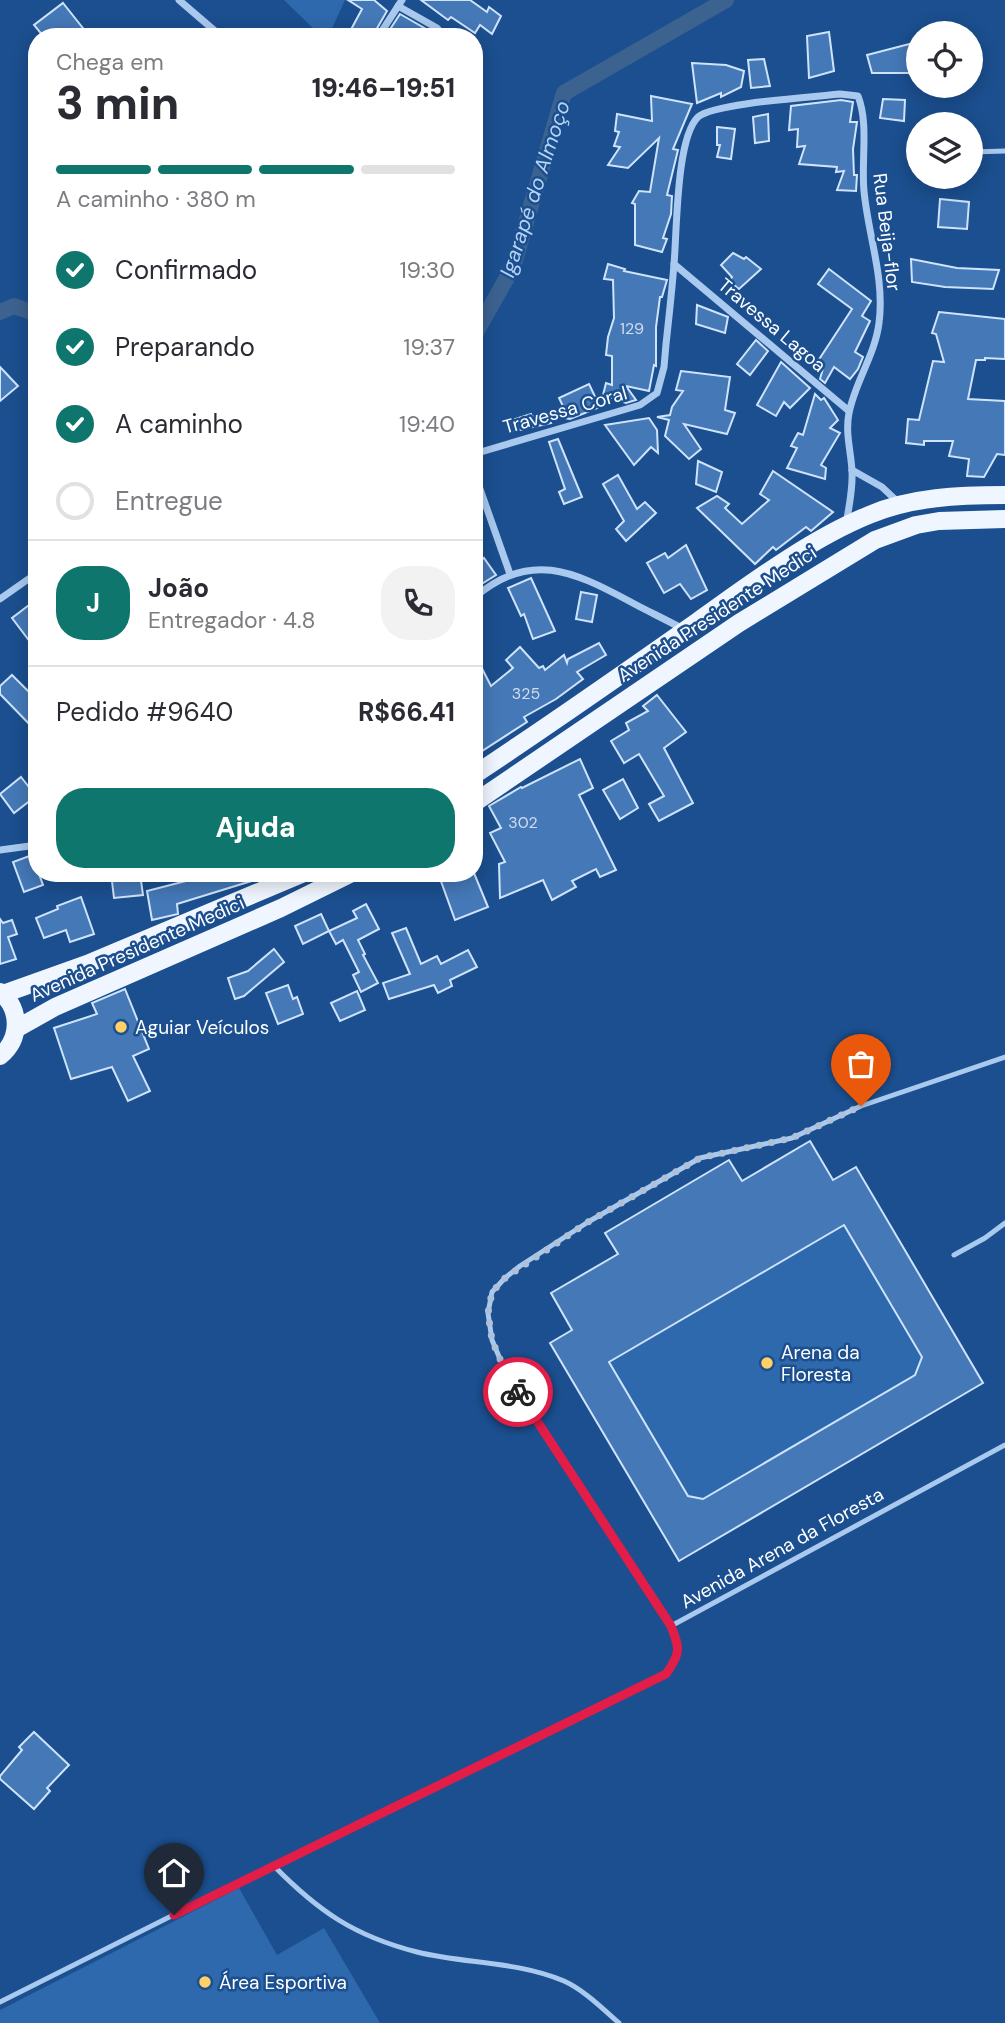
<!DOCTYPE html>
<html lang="pt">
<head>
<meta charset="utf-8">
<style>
  :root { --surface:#fff; --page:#f2f2f3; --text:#2b2b33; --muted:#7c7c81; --line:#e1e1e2; --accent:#0f766e }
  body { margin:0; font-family:"DM Sans",sans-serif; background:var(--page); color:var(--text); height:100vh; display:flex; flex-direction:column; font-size:26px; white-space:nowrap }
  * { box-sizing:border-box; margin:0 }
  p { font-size:23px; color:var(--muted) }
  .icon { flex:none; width:38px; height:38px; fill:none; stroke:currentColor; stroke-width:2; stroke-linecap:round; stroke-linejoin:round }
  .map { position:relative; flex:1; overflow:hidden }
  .details { position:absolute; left:28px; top:28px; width:455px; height:854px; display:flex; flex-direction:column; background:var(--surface); border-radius:28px; box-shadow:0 4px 18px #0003 }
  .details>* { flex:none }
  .controls { position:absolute; left:906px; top:21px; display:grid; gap:14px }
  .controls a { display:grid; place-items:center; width:77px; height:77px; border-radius:50%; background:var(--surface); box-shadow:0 4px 18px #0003; font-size:35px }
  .pin { position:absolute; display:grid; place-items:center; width:60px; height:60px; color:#fff; margin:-72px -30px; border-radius:50% 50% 50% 0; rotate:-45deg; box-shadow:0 0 7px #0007 }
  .pin .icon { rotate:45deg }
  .courier { position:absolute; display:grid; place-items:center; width:70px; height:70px; margin:-35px; border:5px solid #e11d48; border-radius:50%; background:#fff; color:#222; box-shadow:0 2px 9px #0007 }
  .overview em { font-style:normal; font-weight:800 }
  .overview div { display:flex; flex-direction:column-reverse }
  .overview { display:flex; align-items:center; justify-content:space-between; height:119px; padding:0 28px }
  h1 { font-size:46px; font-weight:800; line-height:52px }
  .bar { display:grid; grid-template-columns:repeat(4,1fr); gap:10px 7px; align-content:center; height:84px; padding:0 28px }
  .bar i { height:9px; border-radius:5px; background:var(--line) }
  .bar .on { background:var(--accent) }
  .bar p { grid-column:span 4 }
  .line { display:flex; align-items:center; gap:18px; padding:0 28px; border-top:2px solid var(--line) }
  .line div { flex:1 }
  .round { display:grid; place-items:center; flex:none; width:74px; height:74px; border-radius:28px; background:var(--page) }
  ol { padding:0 28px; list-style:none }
  li { display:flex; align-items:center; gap:21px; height:77px }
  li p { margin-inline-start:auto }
  li .icon { padding:7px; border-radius:50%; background:var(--accent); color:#fff; stroke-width:4 }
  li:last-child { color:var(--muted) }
  li i { width:38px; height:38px; border:4px solid var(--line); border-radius:50% }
  .cta { display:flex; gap:14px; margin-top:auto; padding:14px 28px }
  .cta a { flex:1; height:80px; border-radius:28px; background:var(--accent); color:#fff; font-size:28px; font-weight:800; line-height:80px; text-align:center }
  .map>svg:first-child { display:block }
</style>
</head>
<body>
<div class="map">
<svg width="1005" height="2023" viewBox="0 0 1005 2023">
  <rect width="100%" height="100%" fill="#1b4f8f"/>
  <g fill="#2e69ad">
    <path d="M284,0H345L328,37H322Z"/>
    <path d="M810,1141L833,1180L856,1167L983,1383L679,1561L550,1343L572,1330L551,1293L617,1254L605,1233L729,1160L742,1181Z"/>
    <path d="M239,1888L277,1955L324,1928L380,2023H0V2010Z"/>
  </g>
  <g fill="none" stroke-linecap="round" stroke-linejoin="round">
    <g stroke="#3c6290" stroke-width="16">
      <path d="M0,312L14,306L37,314"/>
      <path d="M474,336L513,267L564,93L726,0"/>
    </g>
  </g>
  <g fill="#4478b7" stroke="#cfe3fa" stroke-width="2" fill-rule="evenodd">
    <path d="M348,0H374L387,11L372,37H347L362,9Z"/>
    <path d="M421,0H470L487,12L489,7L501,16L492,34L480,25L475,33L451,17L448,20Z"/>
    <path d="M63,3L90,37H44L34,25Z"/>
    <path d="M400,14L433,33L436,37H385Z"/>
    <path d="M829,32L834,71L809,78L807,36Z"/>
    <path d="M913,43L912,73H872L867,55Z"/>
    <path d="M764,59L770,86L751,88L748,60Z"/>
    <path d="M692,63L726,65L744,71L741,87L721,97V93L697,103Z"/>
    <path d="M651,96L692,104L673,149L678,150L667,195L672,196L671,214L663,238L667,239L662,252L635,245V204L632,203L639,191L650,192L659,138L628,168L608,165L620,147L614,146L619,132L615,131L617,114L652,121Z"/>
    <path d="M883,99L905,100L904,121L880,118Z"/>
    <path d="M841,100L853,102L850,122H857L853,149L854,175H857L856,191L837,190L844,171L836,172L837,167L799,164L805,146L797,147L798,129L789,130L791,106Z"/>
    <path d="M768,114L769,141L755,143L753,117Z"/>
    <path d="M717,127L735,129L731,159L717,157L720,145H717Z"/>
    <path d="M940,199L969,202L967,229L938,227Z"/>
    <path d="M733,253L744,259L746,257L761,269L739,289L729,281L732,277L721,265Z"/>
    <path d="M911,259L957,268L999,270L993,289L945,287L912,282Z"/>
    <path d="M608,264L625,269L624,271L667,280L662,297H660L656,327V366L654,365L649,391L626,386L636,400L626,403L603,395L606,383L612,385V356L606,355L608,337L614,318L613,280L604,279Z"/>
    <path d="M829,269L871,301L862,316L870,321L855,352L863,357L858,369L850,379L834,367L825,383L820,379L824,365L818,361L852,309L818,284Z"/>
    <path d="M697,305L728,317L725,333L696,324Z"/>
    <path d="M939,312L1005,319V359L985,358V360H976L968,399L1005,401V455L997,454L984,477L967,476L969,459L949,456L953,441H924V445L906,443L908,419L919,420L933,361L944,362L936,334L932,333Z"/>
    <path d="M756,340L768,351L750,375L737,364Z"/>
    <path d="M781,362L810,388L790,408L784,402L776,416L757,405Z"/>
    <path d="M0,367L18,386L0,401Z"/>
    <path d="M681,371L730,377L725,410L735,413L727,434L684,424L701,449L689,459L665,436L669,420L657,417L670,415L672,407L683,391L676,390Z"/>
    <path d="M589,384L600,407L570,419L565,418L559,408L563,406L559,398Z"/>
    <path d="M815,394L821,400L824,398L838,420L830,428L840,433L821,465L826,468L825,479L787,468L797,448L791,446L798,433L803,435Z"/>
    <path d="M546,412L551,423L510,432L508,426L517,423L515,419L531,414L532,417Z"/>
    <path d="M649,418L657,430L658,453L651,447L634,465L605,425Z"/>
    <path d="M558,439L582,497L564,504L559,492L565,489L549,442Z"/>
    <path d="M698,461L722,472L716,492L696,484Z"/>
    <path d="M773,471L833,512L811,531L806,527L776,550L773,547L755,564L697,508L717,496L729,504L725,508L742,524L769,500L760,494Z"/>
    <path d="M618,475L637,509L645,502L656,513L626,541L616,529L624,521L603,484Z"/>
    <path d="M686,545L707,590L691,599L680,584L664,593L647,563L665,553L668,558Z"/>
    <path d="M484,558L496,575L480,585L474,577V565Z"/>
    <path d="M531,578L555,631L533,639L524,614L521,616L508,588Z"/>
    <path d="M581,592L597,595L592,622L576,619Z"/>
    <path d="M37,599V651L12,618Z"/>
    <path d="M599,643L606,655L577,672L583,679L556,699L524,717L527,722L482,751L474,738V653L491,686L513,668L506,660L520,647L539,668L543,666L545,670L564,655L567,663L568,659Z"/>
    <path d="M12,675L37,700V732L0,694V686Z"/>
    <path d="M657,695L686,732L664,748L693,803L659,821L649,804L664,796L639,754L624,763L611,741L629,730L626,723L648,711L643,706Z"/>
    <path d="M580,759L593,788L579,795L616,870L600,877L596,869L572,881L576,887L552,900L543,880L500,898L499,864L505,862L490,833L501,828L489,806L521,787L522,788Z"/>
    <path d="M21,777L36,796L14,813L0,794Z"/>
    <path d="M623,779L638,808L620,819L603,790Z"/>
    <path d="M32,855L43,885L24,892L13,862Z"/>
    <path d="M111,873H140L143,895L114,898Z"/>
    <path d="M217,873L271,875L177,904L178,914L152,920L147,891Z"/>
    <path d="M438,873H474L488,907L455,920Z"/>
    <path d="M81,897L94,934L70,942L66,930L44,938L36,918L58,909L57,906Z"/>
    <path d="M366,904L379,929L358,940L365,954L363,955L378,983L361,992L353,975L359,972L343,940L336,944L329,931L357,918L353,911Z"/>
    <path d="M321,914L329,931L303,944L295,926Z"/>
    <path d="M0,919L3,923L12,920L17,934L8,937L16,959L0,964Z"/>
    <path d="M406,928L421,964L437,956L441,964L468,950L477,967L450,980L452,986L438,993L434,985L389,999L383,983L410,974L392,933Z"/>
    <path d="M274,949L284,962L244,996L235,999L228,978L248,971Z"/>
    <path d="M288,985L293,999L297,997L303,1014L278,1024L266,993Z"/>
    <path d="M125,989L149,1049L133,1056L150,1091L128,1101L112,1067L71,1079L54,1028L97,1014L92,1003Z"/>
    <path d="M357,991L365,1010L340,1021L331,1003Z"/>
    <path d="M810,1141L833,1180L856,1167L983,1383L679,1561L550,1343L572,1330L551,1293L618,1254L605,1233L729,1160L742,1181ZM844,1225L922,1357L915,1375L703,1499L688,1496L609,1362Z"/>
    <path d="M34,1732L69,1765L47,1788L50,1791L34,1809L0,1779V1776L22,1750L19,1747Z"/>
  </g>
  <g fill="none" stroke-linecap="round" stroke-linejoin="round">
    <g stroke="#a9c9ee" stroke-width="5">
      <path d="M971,152L1005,151"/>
      <path d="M954,1255L985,1238L1005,1223"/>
      <path d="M671,1626L508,1378L492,1340L488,1313L492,1292L505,1278L520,1266L588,1222L700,1158L792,1138L861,1106L1005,1057"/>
      <path d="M273,1865C318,1911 354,1936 417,1952C465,1964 517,1961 564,1981C584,1990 603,2009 619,2023"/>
      <path d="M0,2002L273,1865L666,1674C680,1654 680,1649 671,1626L1005,1445"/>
    </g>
    <g stroke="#a9c9ee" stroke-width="7">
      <path d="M179,0L222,37"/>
      <path d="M398,6L437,28L444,37"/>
      <path d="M378,37L402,0"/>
      <path d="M674,264L849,411"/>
      <path d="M474,454L640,405L657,393L664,367L666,344C669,317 672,290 674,264C677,232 676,138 698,117C713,103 815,97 840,94L858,96C869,124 861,161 864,191C868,235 885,278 879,323C875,355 855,382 849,413C845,433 851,451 852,471C853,489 849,507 846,524"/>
      <path d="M852,470L882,487L900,504"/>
      <path d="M474,472L510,574"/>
      <path d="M474,598C529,550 573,571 629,601C647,611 665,619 683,629"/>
      <path d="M0,599L37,573"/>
      <path d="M0,850L37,845"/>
    </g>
    <g stroke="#f0f6ff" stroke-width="18">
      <path d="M474,775C550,725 624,673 698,621C750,584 810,539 869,515C911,497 960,495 1005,495"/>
      <path d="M474,803L739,623L875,540L916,525L939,521L1005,519"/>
      <path d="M0,992C21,1009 21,1039 0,1056"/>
      <path d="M3,994L87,964L304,873"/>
      <path d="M16,1029L55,1007L281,908L352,873"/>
    </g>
  </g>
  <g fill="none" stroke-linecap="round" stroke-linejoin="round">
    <path stroke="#afc1d8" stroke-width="7" stroke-dasharray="0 12.6" d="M518,1392L508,1378L492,1340L488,1313L492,1292L505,1278L588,1222L700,1158L792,1138L861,1106"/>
    <path stroke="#e11d48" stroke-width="9" d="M174,1915L666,1674C681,1653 680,1649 671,1626L518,1392"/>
  </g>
  <g fill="#ffd166" stroke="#1b4f8f" stroke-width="2.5">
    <circle cx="121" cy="1027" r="7"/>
    <circle cx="767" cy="1363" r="7"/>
    <circle cx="205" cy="1982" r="7"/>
  </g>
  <g text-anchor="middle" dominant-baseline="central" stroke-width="5" stroke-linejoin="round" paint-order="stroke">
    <g font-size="16" fill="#d0dded">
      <text x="632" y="328">129</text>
      <text x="526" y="693">325</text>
      <text x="523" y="822">302</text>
    </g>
    <g font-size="19" fill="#fff" stroke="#1b4f8f">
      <text transform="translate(887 232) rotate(83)">Rua Beija-flor</text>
      <text transform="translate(772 325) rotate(40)">Travessa Lagoa</text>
      <text transform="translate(565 410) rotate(-16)">Travessa Coral</text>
      <text transform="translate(717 614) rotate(-33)">Avenida Presidente Medici</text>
      <text transform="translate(137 949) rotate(-24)">Avenida Presidente Medici</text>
      <text transform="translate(782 1548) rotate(-29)">Avenida Arena da Floresta</text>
    </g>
    <g font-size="19" fill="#fff" stroke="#1b4f8f" text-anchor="start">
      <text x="135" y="1027">Aguiar Veículos</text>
      <text x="781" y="1352">Arena da<tspan x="781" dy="22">Floresta</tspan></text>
      <text x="219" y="1982">Área Esportiva</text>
    </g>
    <g font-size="21" font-style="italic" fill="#b5d3f5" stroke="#1b4f8f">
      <text transform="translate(535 189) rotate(-72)">Igarapé do Almoço</text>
    </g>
  </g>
</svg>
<div class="controls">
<a><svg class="icon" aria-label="locate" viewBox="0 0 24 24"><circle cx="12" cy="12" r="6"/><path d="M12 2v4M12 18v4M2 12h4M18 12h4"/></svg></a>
<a><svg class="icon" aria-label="layers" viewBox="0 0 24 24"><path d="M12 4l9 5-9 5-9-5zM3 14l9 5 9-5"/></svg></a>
</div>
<div class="pin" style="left:861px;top:1106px;background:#ea580c"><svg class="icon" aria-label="bag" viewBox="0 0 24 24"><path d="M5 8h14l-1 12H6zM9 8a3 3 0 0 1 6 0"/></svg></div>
<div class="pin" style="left:174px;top:1915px;background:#1f2937"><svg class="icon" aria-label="home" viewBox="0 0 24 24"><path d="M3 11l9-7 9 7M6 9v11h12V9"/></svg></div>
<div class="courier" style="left:518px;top:1392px"><svg class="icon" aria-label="bike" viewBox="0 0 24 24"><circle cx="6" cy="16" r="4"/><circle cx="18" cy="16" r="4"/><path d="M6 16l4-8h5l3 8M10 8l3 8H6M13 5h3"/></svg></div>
<section class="details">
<div class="overview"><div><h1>3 min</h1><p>Chega em</p></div><em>19:46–19:51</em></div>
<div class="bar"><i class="on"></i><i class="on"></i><i class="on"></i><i></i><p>A caminho · 380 m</p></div>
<ol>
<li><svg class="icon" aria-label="check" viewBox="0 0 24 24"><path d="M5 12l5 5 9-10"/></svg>Confirmado<p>19:30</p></li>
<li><svg class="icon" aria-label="check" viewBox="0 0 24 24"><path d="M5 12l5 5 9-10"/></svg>Preparando<p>19:37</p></li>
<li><svg class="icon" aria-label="check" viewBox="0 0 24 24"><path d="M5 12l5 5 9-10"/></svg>A caminho<p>19:40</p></li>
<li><i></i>Entregue</li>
</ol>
<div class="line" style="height:126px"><b class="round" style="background:var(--accent);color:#fff">J</b><div><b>João</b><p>Entregador · 4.8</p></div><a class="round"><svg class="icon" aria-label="phone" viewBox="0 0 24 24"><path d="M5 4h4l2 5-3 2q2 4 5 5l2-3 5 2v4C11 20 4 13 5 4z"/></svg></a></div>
<div class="line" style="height:91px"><div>Pedido #9640</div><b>R$66.41</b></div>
<div class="cta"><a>Ajuda</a></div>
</section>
</div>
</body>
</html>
